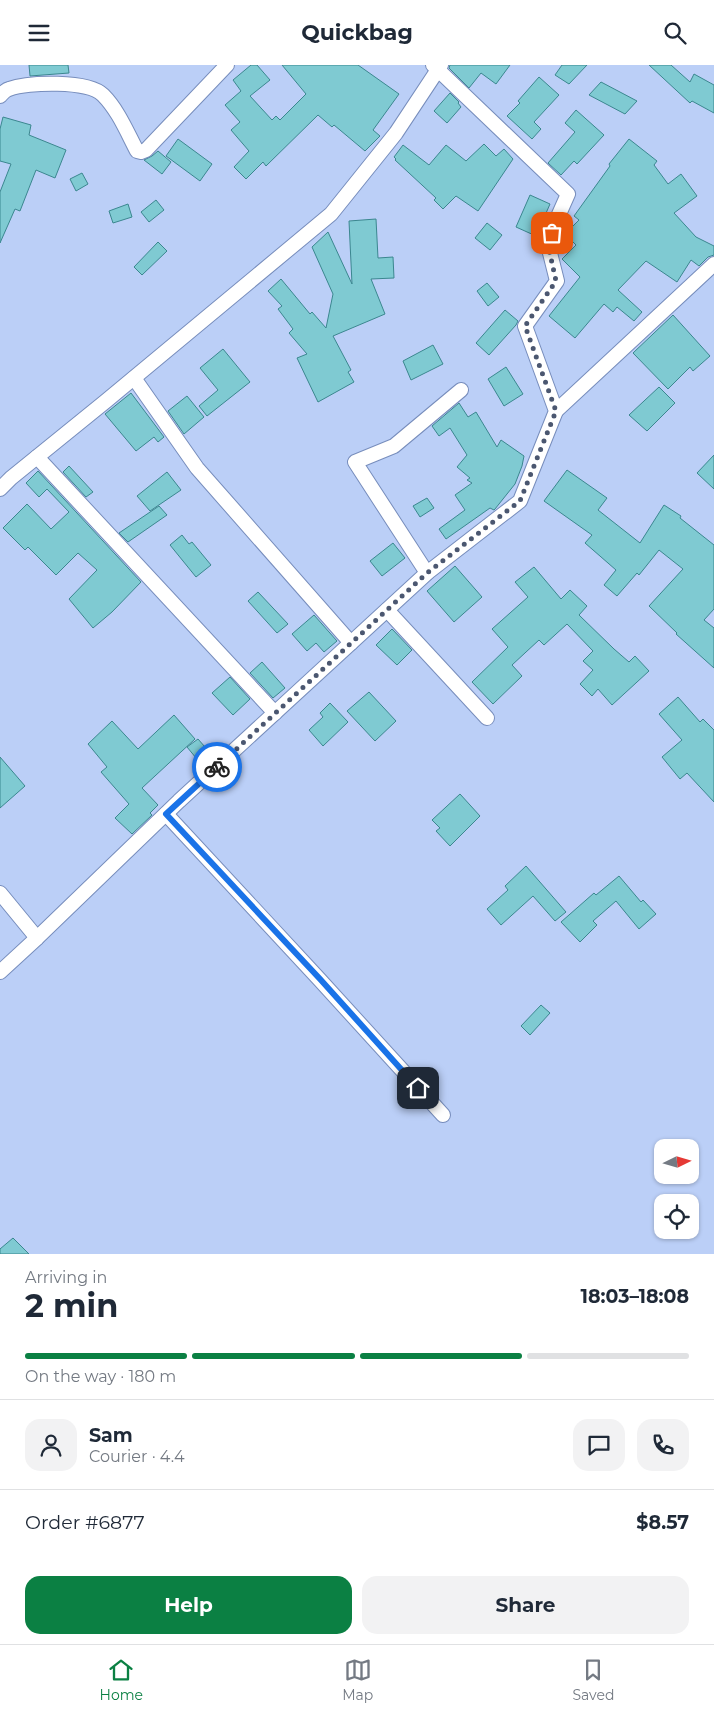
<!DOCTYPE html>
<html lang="en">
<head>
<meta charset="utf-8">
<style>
  :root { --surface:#fff; --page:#f2f2f3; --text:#1f2937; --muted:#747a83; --line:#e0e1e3; --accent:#0b8043 }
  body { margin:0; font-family:Montserrat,sans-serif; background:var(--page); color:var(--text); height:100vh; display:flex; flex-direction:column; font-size:19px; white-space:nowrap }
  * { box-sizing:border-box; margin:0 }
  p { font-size:16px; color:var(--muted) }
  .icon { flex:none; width:28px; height:28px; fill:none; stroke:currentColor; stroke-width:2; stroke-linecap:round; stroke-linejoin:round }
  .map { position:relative; height:1189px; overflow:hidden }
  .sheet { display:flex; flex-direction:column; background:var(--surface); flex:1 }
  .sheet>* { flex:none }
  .needle { width:32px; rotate:85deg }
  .buttons { position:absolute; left:654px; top:1074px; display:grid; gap:10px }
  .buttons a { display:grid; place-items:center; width:45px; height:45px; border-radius:10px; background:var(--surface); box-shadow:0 1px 4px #0004; font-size:25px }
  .pin { position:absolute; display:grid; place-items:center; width:42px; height:42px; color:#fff; margin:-21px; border-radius:10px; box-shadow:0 2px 8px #0006 }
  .courier { position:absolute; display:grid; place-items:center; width:50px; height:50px; margin:-25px; border:4px solid #1a73e8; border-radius:50%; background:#fff; color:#222; box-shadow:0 1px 6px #0007 }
  .summary em { font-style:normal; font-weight:700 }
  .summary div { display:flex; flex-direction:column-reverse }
  .summary { display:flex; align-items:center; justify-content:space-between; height:85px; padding:0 25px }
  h1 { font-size:32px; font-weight:700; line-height:38px }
  .bar { display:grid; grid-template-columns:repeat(4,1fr); gap:8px 5px; align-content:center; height:60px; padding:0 25px }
  .bar i { height:6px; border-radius:4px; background:var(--line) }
  .bar .active { background:var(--accent) }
  .bar p { grid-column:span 4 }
  .line { display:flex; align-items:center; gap:12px; padding:0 25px; border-top:1px solid var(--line) }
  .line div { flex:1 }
  .round { display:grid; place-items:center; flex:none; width:52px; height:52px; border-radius:15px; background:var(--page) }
  .primary-button { display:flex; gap:10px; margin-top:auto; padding:10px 25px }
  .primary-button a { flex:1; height:58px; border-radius:15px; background:var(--accent); color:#fff; font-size:20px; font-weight:700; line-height:58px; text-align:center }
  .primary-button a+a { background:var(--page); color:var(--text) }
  header { display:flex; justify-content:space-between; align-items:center; height:65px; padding:0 25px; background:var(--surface); font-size:22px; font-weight:700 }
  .tabs { display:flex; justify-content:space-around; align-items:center; height:70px; border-top:1px solid var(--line); background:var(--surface); font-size:14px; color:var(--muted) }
  .tabs a { display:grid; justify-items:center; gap:2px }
  .tabs .active { color:var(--accent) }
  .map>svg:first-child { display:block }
</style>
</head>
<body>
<header><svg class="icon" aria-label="menu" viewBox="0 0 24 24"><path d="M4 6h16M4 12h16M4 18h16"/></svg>Quickbag<svg class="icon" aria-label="search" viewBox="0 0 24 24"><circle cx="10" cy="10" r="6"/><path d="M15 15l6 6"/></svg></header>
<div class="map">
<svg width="714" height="1189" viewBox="0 0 714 1189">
  <rect width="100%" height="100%" fill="#bbcff7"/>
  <g fill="#7fcad2" stroke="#3b878f">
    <path d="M29,0H68L69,8L30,11Z"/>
    <path d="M251,0H257L270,15L250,31L272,55L276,51L280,55L306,29L282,0H358L399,29L373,65L380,71L365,86L334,60L332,62L318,50L266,101L263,97L246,114L234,102L249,86L231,65L240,57L225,40L241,26L233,15Z"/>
    <path d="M450,0H510L496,19L481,8L469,23L449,3Z"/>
    <path d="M562,0H587L569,19L555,10Z"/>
    <path d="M649,0H671L690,17L694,9L714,20V48L692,36L690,38Z"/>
    <path d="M539,12L559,30L534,57L541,64L532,74L507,51L520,38L518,36Z"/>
    <path d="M601,17L637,36L625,49L589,30Z"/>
    <path d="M450,28L459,37L458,38L461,42L447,58L434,46Z"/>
    <path d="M576,45L604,70L577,99L574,96L561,110L548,98L575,67L565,58Z"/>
    <path d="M3,52L31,60L29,70L66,85L55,113L36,105L20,146L15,144L0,178V127L11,99L0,96V64Z"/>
    <path d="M178,74L212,99L200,116L166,91Z"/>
    <path d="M629,74L657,96L654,100L668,119L681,109L697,131L674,148L696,172L714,181V190L708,192L699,201L691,195L677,217L646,196L618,225L642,247L634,256L617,242L613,247L604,239L575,273L549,251L580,212L562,194L576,180L565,169L579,155L574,151L610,101L609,99Z"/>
    <path d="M484,79L496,91L504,84L513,94L478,146L456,131L443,144L434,135L436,133L395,95L396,94L394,92L403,80L429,100L446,80L466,96Z"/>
    <path d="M158,86L171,97L162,109L144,95L152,91Z"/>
    <path d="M82,108L88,119L76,126L70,114Z"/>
    <path d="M530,130L550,139L536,171L516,162Z"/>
    <path d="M156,135L164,145L149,157L141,147Z"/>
    <path d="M128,139L132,152L113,158L109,146Z"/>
    <path d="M376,154L378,193L393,192L394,213L371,214L385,249L333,271L351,305L348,307L354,317L318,337L297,293L307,289L289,268L293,264L278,244L282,241L268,226L281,214L310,249L312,247L326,263L333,229L312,182L328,167L352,219L349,156Z"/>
    <path d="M487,158L502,170L490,185L475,173Z"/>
    <path d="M158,177L167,186L142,210L134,202Z"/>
    <path d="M487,218L499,232L488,241L477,226Z"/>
    <path d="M505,245L518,256L516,260L489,290L476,278Z"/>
    <path d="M673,250L710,291L693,306L690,302L668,324L633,288Z"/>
    <path d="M433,280L443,299L411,315L403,296Z"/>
    <path d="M223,284L250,317L207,351L199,341L218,325L200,303Z"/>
    <path d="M506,302L523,329L504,341L488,314Z"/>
    <path d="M659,322L675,338L647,366L629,350Z"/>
    <path d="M131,328L164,372L158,377L154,372L136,386L105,349Z"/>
    <path d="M187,331L204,352L184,369L168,346Z"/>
    <path d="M459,338L468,352L476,347L497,382L501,375L524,391L522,401L515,419L495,444L494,445L490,443L446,474L439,464L465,445L455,430L472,418L467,415L470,413L457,402L467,390L450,363L439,371L432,361Z"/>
    <path d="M714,390V424L697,408Z"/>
    <path d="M69,401L93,427L86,432L63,407Z"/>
    <path d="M567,405L607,433L598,445L640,478L664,440L681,451L680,453L714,480V544L704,555L714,563V603L676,569L677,568L649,541L683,504L659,485L639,510L637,508L617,531L604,520L616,505L585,478L592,470L544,436Z"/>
    <path d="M38,406L141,517L112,547L93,563L69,534L97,505L78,488L56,510L28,482L25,485L3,463L27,439L51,464L69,447L47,424L39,432L26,418Z"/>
    <path d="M167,407L181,425L150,446L137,431Z"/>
    <path d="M427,433L434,443L420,452L413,441Z"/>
    <path d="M159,441L167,450L128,477L119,468Z"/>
    <path d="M182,470L189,479L192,477L211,500L196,512L170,480Z"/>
    <path d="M393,478L405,493L382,511L370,496Z"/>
    <path d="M455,501L482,532L454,557L427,526Z"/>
    <path d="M534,502L561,534L570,525L587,541L579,550L614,584L629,597L635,591L649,606L612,640L598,624L592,631L580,619L593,605L583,596L593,586L567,559L544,580L539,575L512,600L522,611L493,639L472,617L508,582L492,564L528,532L515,517Z"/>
    <path d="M258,527L288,559L277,568L248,536Z"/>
    <path d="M314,550L337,576L324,587L316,578L307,586L292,569Z"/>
    <path d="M392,564L412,585L397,600L376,580Z"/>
    <path d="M262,597L285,623L273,633L250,608Z"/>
    <path d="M230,612L250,634L233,650L212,628Z"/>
    <path d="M369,627L396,656L375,676L347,646Z"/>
    <path d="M678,632L700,657L703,654L714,665V737L687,708L680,714L662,692L682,675L659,649Z"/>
    <path d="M330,638L348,657L323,681L309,665L323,652L320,648Z"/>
    <path d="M174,650L195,674L142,723L158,740L150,748L152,750L132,769L115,753L129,739L101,707L107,702L88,679L112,656L138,684Z"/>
    <path d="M198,674L212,690L201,699L187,682Z"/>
    <path d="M0,692L25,721L0,743Z"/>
    <path d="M460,729L480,751L450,781L436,766L440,763L432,755Z"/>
    <path d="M526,801L566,847L555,856L533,831L501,860L487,844L508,825L505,821Z"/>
    <path d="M619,811L641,837L643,835L656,849L639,864L616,836L593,856L597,860L580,877L561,857L594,828L596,830Z"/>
    <path d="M541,940L550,948L530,970L521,961Z"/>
    <path d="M13,1173L29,1189H0V1184Z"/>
  </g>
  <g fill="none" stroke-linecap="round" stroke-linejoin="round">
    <defs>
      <g id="street">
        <path d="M0,31C3,28 5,25 9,24C28,17 88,15 103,30C118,45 127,67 137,86L141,87L146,85L227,0"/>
        <path d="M134,313L197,403L351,578"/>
        <path d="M556,346L714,199"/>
        <path d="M37,392L275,648"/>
        <path d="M0,424L11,413L106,336L331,149L396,68L441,0"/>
        <path d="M427,508L355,397L394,381L461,325"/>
        <path d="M387,545L487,653"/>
        <path d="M166,749L319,914L443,1050"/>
        <path d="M0,828L37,873"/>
        <path d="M0,907L37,873L179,736L427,508L520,436L556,346L525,261L557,216L548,180L556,156L568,129L433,0"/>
      </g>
    </defs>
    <use href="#street" stroke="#778dbc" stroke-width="16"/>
    <use href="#street" stroke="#fff" stroke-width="14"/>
  </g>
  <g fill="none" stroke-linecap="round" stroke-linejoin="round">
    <path stroke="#4b5770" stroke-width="5" stroke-dasharray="0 9" d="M217,702L427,508L520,436L556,346L525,261L556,216L548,180L552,168"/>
    <path stroke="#1a73e8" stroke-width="6" d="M217,702L166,749L320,914L418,1023"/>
  </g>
</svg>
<div class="buttons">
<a><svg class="needle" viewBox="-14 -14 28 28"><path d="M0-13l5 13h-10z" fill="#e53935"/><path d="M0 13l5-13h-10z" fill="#747a83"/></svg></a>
<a><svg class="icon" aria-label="locate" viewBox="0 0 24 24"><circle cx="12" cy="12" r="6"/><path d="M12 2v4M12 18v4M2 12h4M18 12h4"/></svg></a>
</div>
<div class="pin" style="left:552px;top:168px;background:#ea580c"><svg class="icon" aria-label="bag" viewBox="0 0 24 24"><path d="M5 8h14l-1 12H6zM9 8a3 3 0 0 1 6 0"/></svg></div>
<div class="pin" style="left:418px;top:1023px;background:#1f2937"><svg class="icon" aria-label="home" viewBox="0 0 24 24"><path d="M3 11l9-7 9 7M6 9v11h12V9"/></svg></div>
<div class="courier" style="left:217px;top:702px"><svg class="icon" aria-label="bike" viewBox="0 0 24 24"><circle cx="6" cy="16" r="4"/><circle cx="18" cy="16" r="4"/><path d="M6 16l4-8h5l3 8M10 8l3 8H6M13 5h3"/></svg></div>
</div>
<section class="sheet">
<div class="summary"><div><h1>2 min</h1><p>Arriving in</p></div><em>18:03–18:08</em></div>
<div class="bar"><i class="active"></i><i class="active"></i><i class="active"></i><i></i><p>On the way · 180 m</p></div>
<div class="line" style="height:90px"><a class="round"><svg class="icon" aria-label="person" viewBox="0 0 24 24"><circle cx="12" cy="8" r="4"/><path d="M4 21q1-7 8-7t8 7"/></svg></a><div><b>Sam</b><p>Courier · 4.4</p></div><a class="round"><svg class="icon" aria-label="chat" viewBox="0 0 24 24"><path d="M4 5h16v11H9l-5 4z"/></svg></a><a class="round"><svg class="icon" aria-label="phone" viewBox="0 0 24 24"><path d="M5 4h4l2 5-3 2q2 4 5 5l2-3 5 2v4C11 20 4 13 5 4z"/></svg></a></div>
<div class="line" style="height:65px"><div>Order #6877</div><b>$8.57</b></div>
<div class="primary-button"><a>Help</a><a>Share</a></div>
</section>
<nav class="tabs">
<a class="active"><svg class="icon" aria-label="home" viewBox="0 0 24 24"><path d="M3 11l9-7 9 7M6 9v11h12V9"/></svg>Home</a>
<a><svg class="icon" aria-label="map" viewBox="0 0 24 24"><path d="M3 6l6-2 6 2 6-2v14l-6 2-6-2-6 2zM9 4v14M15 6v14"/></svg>Map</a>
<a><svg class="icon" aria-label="saved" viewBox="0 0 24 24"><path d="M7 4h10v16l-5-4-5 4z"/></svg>Saved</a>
</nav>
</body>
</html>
